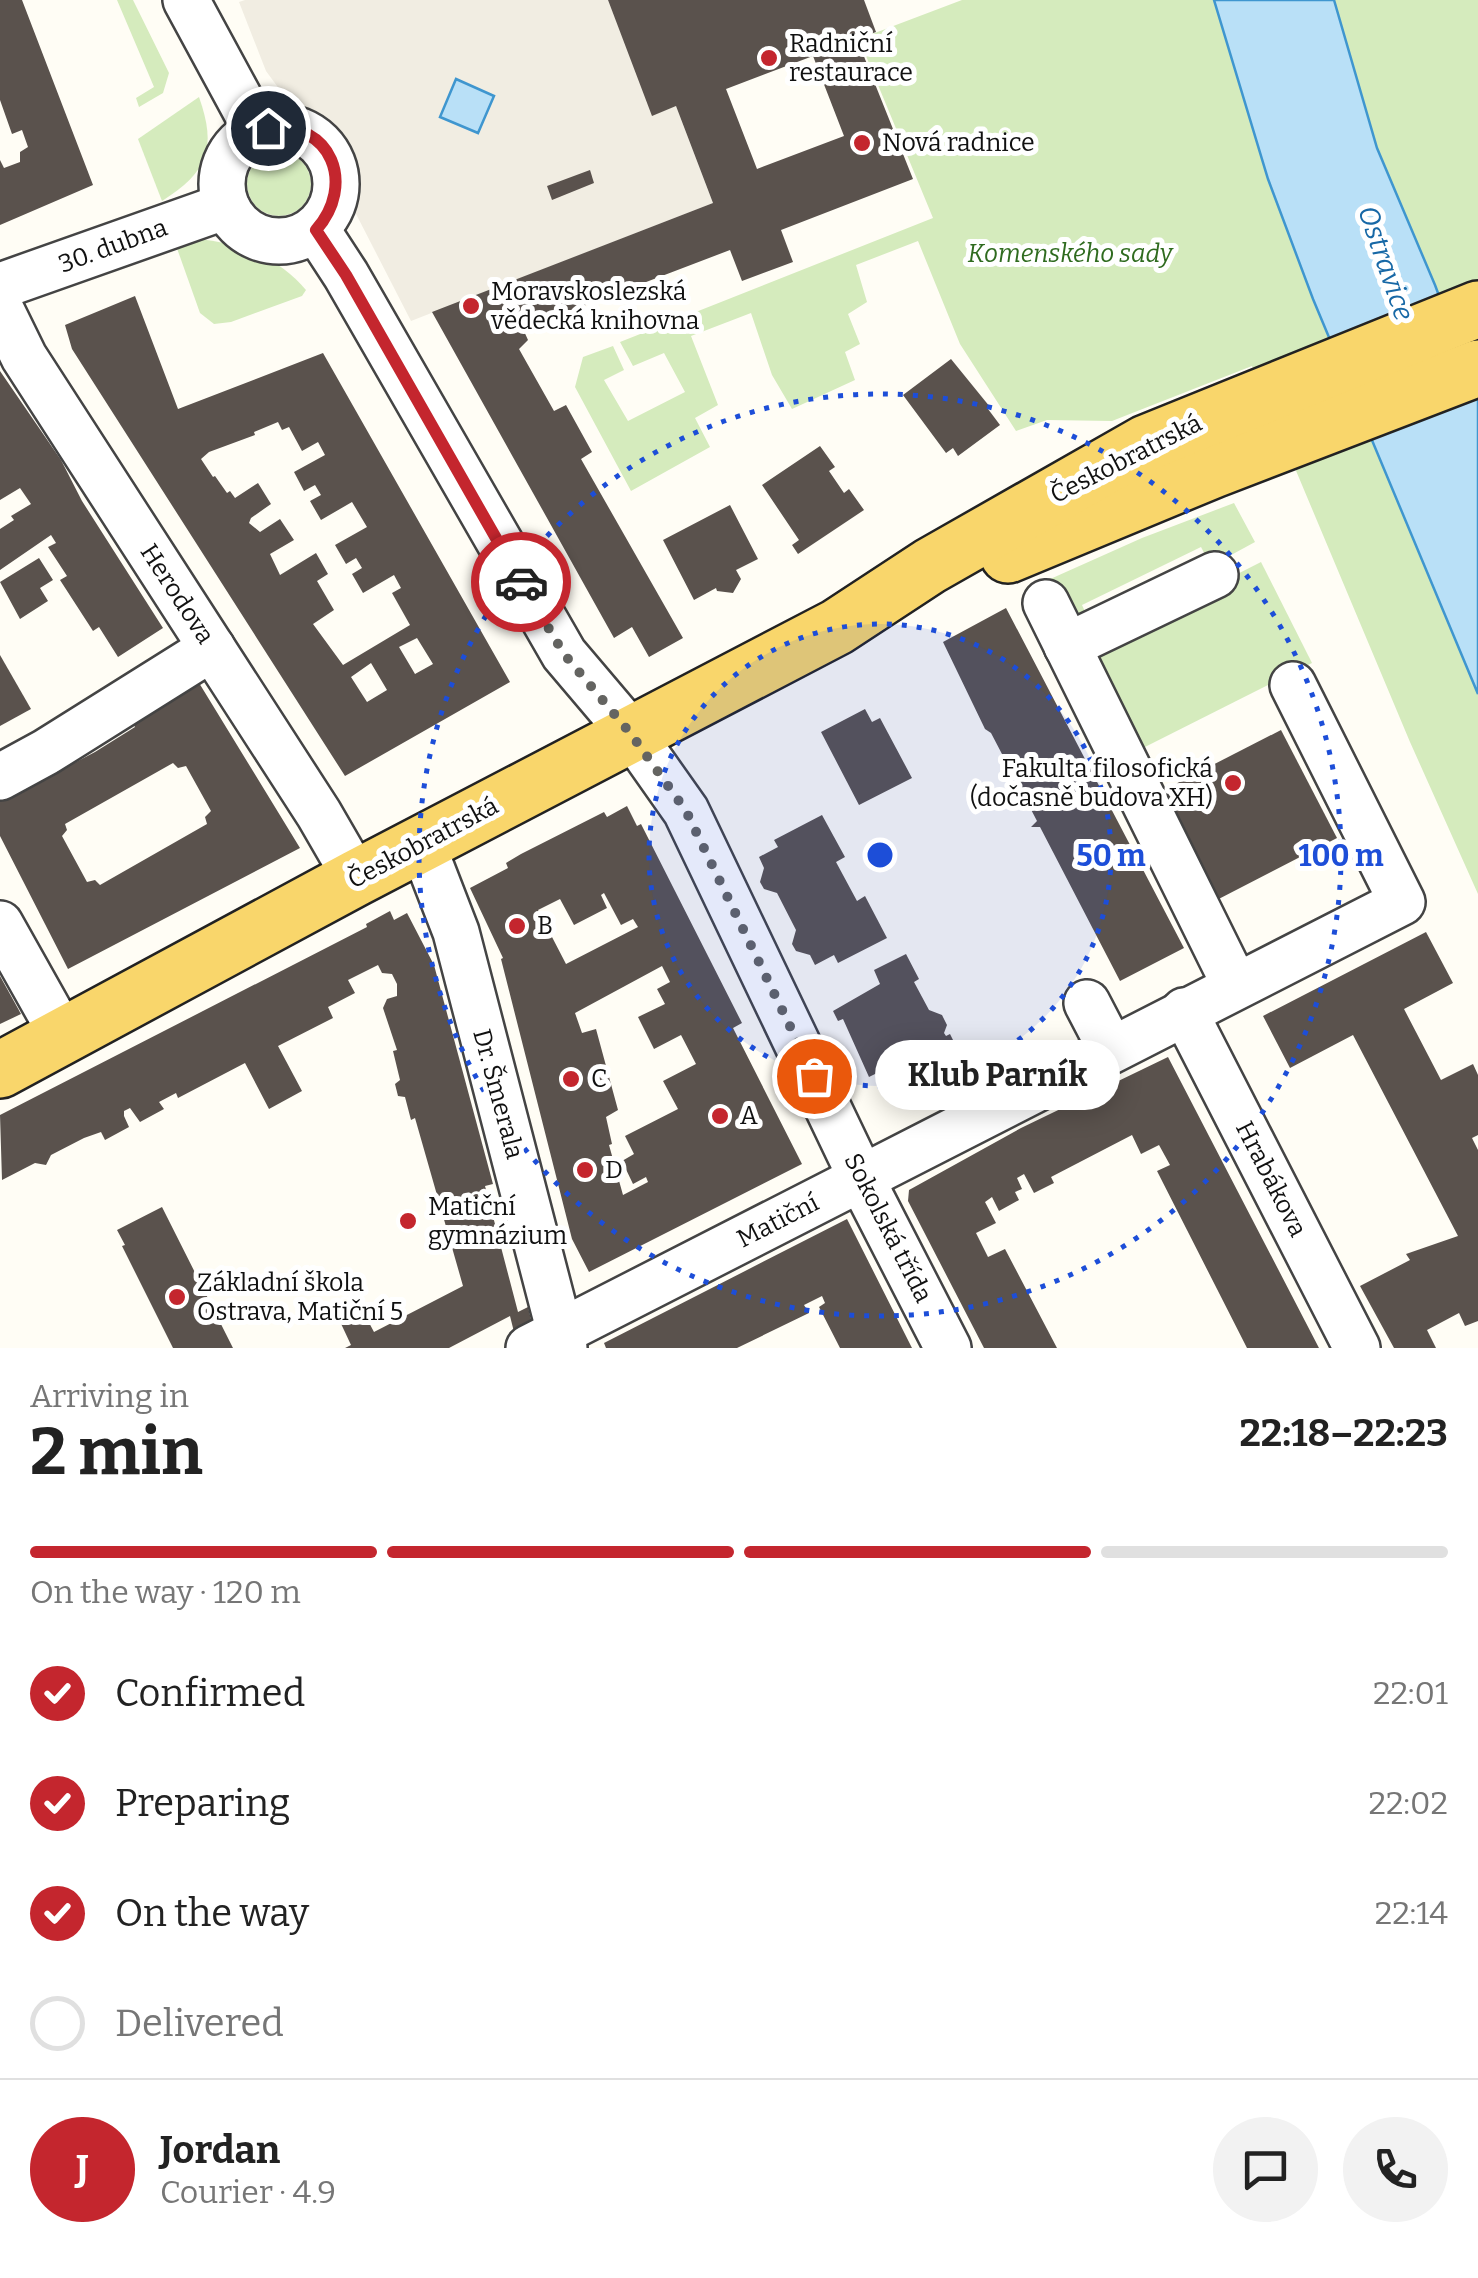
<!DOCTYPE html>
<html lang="en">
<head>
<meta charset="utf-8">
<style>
  :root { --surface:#fff; --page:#f2f2f2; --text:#222; --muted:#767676; --line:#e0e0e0; --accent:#c4262e }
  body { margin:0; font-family:Bitter,serif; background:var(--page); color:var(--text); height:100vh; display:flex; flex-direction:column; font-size:38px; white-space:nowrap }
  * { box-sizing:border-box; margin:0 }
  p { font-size:32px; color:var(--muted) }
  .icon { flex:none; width:55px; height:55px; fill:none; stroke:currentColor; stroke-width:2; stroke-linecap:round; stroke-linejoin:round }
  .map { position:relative; height:1348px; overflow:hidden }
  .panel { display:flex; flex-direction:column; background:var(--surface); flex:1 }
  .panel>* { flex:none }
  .pin { position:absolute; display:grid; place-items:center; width:85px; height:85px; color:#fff; margin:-42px; border:5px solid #fff; border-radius:50%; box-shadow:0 2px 10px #0007 }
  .courier { position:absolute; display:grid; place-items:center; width:100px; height:100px; margin:-50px; border:8px solid #c4262e; border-radius:50%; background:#fff; color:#222; box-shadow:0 2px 12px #0007 }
  .bubble { position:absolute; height:70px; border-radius:35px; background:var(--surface); box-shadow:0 5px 25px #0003; font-size:32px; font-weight:700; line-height:70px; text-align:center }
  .headline em { font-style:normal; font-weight:700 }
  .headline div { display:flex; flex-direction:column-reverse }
  .headline { display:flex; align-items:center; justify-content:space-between; height:170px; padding:0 30px }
  h1 { font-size:65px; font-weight:700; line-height:75px }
  .bar { display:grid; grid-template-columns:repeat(4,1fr); gap:15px 10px; align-content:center; height:120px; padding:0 30px }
  .bar i { height:12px; border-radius:8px; background:var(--line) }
  .bar .current { background:var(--accent) }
  .bar p { grid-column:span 4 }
  .line { display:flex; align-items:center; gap:25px; padding:0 30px; border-top:2px solid var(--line) }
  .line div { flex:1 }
  .round { display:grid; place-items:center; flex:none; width:105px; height:105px; border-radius:52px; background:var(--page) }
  ol { padding:0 30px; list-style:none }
  li { display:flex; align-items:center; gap:30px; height:110px }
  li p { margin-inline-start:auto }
  li .icon { padding:10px; border-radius:50%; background:var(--accent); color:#fff; stroke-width:4 }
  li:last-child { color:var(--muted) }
  li i { width:55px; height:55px; border:5px solid var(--line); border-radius:50% }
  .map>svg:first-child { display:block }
</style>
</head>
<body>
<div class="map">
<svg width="1478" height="1348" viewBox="0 0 1478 1348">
  <rect width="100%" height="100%" fill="#fffdf5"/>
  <g fill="#d5ebbd">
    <path d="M117,0H133L169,73L163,93L139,107L136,98L154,87Z"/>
    <path d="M962,0H1214L1268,179L1313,299L1478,694V894L1410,742L1252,366L1112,421L1047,420L1016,431L960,344L918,241L856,265L867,302L848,314L860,344L845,352L855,380L792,409L772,375L751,313L691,336L718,405L695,418L710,447L631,491L575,387L583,357L613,346L624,370L604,380L628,421L685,392L664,353L633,366L620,342L933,218L859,39Z"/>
    <path d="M1334,0H1478V400L1435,285L1377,148Z"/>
    <path d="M199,97C217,148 208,172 162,201L138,139Z"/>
    <circle cx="279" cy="184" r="32"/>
    <path d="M184,238C231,240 276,254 306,290L302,296L231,322L214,324L200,313L174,240Z"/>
    <path d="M1234,503L1255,542L1211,566L1201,547L1082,605L1091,625L1075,633L1048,580L1142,538Z"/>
    <path d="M1261,562L1312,663L1133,753L1082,653Z"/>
  </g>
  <path fill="#f1ede2" d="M245,0H608L653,115L676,106L713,203L411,321L354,210L351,163L343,144L328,126L288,101L266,71L239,2Z"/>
  <g fill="#b9e0f7" stroke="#3f96cf" stroke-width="2.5">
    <path d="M1214,0H1334L1377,148L1435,285L1478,400V694L1313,299L1268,179Z"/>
    <path d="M456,79L494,96L478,133L440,117Z"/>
  </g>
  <g fill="#5a524d" fill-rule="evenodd">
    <path d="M0,0H22L93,185L0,225V160L4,168L20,162V152L28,147L22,130L12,134L0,100Z"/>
    <path d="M608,0H864L876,32L857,39L913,179L781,230L793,262L742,281L730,250L523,329L528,340L519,349L554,411L566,405L592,452L581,459L683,638L649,657L632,627L614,638L432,312L713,203L676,106L652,116ZM813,56L844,136L757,169L726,89Z"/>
    <path d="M590,170L594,183L552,200L547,186Z"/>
    <path d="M135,296L178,409L323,353L510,682L345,776L72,349L65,325ZM278,422L282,430L289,427L302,451L318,442L325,455L294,472L304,491L315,485L321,495L310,501L321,520L352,502L367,527L335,545L346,564L356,558L362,568L352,574L363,593L394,575L401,588L392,593L410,625L343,665L313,624L334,610L317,581L328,574L316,553L280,575L270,554L294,540L280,519L260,532L249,523L251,518L271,504L258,483L235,498L230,491L227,493L215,476L213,477L201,459L209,452L255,435L254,432ZM417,638L433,664L415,674L399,647ZM371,663L387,690L367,702L351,677Z"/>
    <path d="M951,359L990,407L988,409L1000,425L958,456L953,448L946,453L903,395Z"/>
    <path d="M0,371L61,460L82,501L163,628L118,657L99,627L93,631L60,580L67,576L48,547L56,543L51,535L0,570V529L14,520L11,516L31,504L20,488L0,500Z"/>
    <path d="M820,446L835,467L829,471L844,493L849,489L864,510L798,554L792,545L799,540L762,485Z"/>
    <path d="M730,505L758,559L736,570L741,579L733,593L717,591L716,588L694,600L663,540Z"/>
    <path d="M39,558L53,580L40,588L48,601L20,619L0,582Z"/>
    <path d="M1006,608L1184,948L1120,981L1040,827H1031L1037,821L991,733L985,729L943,642Z"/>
    <path d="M0,655L31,709L0,726Z"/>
    <path d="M196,678L300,848L68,969L0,836V791L42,780L95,752L135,727L131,720ZM173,763L178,768L186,766L211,811L205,817L207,824L100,885L95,880L87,882L62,836L67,830L65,824Z"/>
    <path d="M865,709L872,722L880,718L912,778L859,805L821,732Z"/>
    <path d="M1281,730L1337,838L1209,904L1152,796Z"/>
    <path d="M627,806L637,826L641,824L742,1023L733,1028L802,1164L589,1272L572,1239L501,959L503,958L470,888L508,868L506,863L521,854L604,812L607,817ZM604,893L621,925L633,919L638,927L566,964L538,910L560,899L574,925L607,908L601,895ZM662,966L670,982L657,989L665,1004L638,1017L654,1049L681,1035L696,1064L663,1081L678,1109L625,1136L634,1154L622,1161L633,1184L646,1177L648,1182L623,1195L609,1145L612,1144L606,1117L618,1110L596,1029L582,1033L575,1013Z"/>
    <path d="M822,815L845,857L836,862L857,901L865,896L887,938L838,963L834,955L815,965L810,955L796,951L792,944L796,930L777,893L764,889L760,882L764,868L759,857L778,847L774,840Z"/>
    <path d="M390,911L394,920L407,913L434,965L493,1184L485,1186L518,1312L528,1307L538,1348H518L510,1316L449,1348H345L351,1345L336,1313L358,1302L374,1332L463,1286L415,1118L411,1120L405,1097L398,1096L395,1084L400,1080L393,1051L397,1050L383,1008L387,999L397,996V984L392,974L382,973L378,965L348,980L355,993L328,1007L333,1018L278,1046L302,1091L269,1109L245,1063L178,1098L176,1093L159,1102L164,1109L140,1122L130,1108L124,1111V1116L129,1127L105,1140L101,1132L84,1138L51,1155L46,1165L35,1163L2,1180L0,1115L367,927L366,924Z"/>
    <path d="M1426,932L1453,983L1404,1009L1441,1080L1473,1064L1478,1075V1135L1472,1138L1478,1150V1321L1465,1326L1459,1313L1427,1330L1436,1348H1394L1360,1286L1410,1260L1406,1254L1458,1236L1353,1035L1290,1068L1263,1016Z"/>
    <path d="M906,954L919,979L914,982L929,1010L942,1015L947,1025L944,1033L946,1036L950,1034L964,1062L929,1081L927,1089L920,1093L912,1089L897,1097L893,1089L885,1093L875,1074L869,1077L843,1019L838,1021L833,1011L880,984L874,970Z"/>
    <path d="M0,976L21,1014L0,1024Z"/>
    <path d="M1168,1057L1319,1348H1247L1157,1171L1170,1165L1159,1145L1141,1154L1132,1135L1051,1177L1054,1183L1034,1193L1024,1174L1017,1178L1022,1189L1015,1192L1019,1200L999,1211L992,1197L985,1202L996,1223L976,1233L988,1257L1005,1249L1057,1348H984L908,1201L909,1190L1021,1128Z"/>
    <path d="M162,1207L233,1348H173L122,1246L125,1245L117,1230Z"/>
    <path d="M847,1219L912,1348H840L819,1307L825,1303L822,1296L804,1305L809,1313L737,1348H606L604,1343Z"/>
  </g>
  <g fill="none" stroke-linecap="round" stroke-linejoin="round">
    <defs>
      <g id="minor">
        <path d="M186,0L257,131"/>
        <circle cx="279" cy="184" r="57"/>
        <path d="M316,229L346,275L564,654L631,733L686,811L872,1200L948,1348"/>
        <path d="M0,286L226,206"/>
        <path d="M0,308L24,357L319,814L356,878"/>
        <path d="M1046,603L1235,985"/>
        <path d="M1067,646L1215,575"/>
        <path d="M0,777L46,752L212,648"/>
        <path d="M422,844L456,932L564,1348"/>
        <path d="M0,924L64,1038"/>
        <path d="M1087,1003L1111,1049"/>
        <path d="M1184,1011L1357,1348"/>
        <path d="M529,1348L1402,902L1293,685"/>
      </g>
      <g id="major">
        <path d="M1008,555L1213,470L1478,368"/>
        <path d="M0,1070L356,878L837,627L930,566L1146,443L1478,309"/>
      </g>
    </defs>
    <use href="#minor" stroke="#444" stroke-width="50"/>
    <use href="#major" stroke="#222" stroke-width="60"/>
    <use href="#minor" stroke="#fff" stroke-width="45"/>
    <use href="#major" stroke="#f9d66b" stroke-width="55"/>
  </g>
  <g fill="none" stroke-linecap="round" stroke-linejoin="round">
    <path stroke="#646461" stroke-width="10" stroke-dasharray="0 18" d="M521,582L564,654L631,734L686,811L814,1076"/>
    <path stroke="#c4262e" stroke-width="12" d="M268,128C332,121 356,185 316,230L346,275L521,582"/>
  </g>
  <circle cx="880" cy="855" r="231" fill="#1d4ed8" fill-opacity=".12"/>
  <g fill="none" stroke="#1d4ed8" stroke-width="5" stroke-dasharray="5 10">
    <circle cx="880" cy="855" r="231"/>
    <circle cx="880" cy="855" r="461"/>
  </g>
  <g fill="#c4262e" stroke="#fff" stroke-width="4">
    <circle cx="769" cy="58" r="10"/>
    <circle cx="862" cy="143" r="10"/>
    <circle cx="471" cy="306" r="10"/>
    <circle cx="1233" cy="783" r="10"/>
    <circle cx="517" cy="926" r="10"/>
    <circle cx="571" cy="1079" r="10"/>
    <circle cx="720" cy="1116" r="10"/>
    <circle cx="585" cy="1170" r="10"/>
    <circle cx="408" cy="1221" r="10"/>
    <circle cx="177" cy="1297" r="10"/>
  </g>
  <g text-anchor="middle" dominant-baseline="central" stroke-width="10" stroke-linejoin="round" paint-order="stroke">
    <g font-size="25" fill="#111" stroke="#fff" text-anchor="start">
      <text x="789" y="44">Radniční<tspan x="789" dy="29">restaurace</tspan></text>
      <text x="882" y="143">Nová radnice</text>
      <text x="491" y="292">Moravskoslezská<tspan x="491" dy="29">vědecká knihovna</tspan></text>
      <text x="1213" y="769" text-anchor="end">Fakulta filosofická<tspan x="1213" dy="29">(dočasně budova XH)</tspan></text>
      <text x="537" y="926">B</text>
      <text x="591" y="1079">C</text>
      <text x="740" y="1116">A</text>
      <text x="605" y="1170">D</text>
      <text x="428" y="1207">Matiční<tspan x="428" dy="29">gymnázium</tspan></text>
      <text x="197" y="1283">Základní škola<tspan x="197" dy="29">Ostrava, Matiční 5</tspan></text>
    </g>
    <g font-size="25" fill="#111" stroke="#fff">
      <text transform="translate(113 246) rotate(-20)">30. dubna</text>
      <text transform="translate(1126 459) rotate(-27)">Českobratrská</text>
      <text transform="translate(177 594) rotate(57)">Herodova</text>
      <text transform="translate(423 843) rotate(-28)">Českobratrská</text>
      <text transform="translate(498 1094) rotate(75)">Dr. Šmerala</text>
      <text transform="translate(1271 1179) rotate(63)">Hrabákova</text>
      <text transform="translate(778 1221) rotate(-27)">Matiční</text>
      <text transform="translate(888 1228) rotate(63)">Sokolská třída</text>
    </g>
    <g font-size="25" font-style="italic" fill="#2f6b1f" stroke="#fff">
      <text x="1070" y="254">Komenského sady</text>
    </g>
    <g font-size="28" font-style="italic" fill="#1768a6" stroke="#fff">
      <text transform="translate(1386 263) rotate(71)">Ostravice</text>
    </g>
  </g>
  <circle cx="880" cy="855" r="15" fill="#1d4ed8" stroke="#fff" stroke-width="5"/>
  <g font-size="30" text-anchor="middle" font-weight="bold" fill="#1d4ed8" stroke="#fff" stroke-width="10" stroke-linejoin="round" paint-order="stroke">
    <text x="1111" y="866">50 m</text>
    <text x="1341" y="866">100 m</text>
  </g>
</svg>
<div class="pin" style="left:814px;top:1076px;background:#ea580c"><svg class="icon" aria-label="bag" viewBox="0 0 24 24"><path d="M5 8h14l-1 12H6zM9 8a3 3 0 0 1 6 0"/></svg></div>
<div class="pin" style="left:268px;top:128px;background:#1f2937"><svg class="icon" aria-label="home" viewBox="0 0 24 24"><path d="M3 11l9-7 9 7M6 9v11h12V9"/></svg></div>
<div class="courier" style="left:521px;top:582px"><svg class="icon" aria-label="car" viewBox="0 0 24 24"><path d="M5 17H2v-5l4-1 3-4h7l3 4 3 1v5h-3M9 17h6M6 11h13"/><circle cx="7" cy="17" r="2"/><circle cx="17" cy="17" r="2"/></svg></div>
<div class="bubble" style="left:875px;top:1040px;width:245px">Klub Parník</div>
</div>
<section class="panel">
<div class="headline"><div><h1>2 min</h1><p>Arriving in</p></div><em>22:18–22:23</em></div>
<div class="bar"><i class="current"></i><i class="current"></i><i class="current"></i><i></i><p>On the way · 120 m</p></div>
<ol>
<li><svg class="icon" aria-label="check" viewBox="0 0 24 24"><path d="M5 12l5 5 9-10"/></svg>Confirmed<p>22:01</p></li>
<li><svg class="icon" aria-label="check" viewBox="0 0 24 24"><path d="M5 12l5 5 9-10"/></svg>Preparing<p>22:02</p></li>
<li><svg class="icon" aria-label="check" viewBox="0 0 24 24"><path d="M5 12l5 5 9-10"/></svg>On the way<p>22:14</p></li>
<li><i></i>Delivered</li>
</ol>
<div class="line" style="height:180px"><b class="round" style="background:var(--accent);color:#fff">J</b><div><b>Jordan</b><p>Courier · 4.9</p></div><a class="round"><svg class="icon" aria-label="chat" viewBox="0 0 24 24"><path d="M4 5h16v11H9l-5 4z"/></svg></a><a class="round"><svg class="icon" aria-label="phone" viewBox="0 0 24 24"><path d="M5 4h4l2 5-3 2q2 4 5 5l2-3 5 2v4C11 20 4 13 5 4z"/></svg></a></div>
</section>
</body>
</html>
